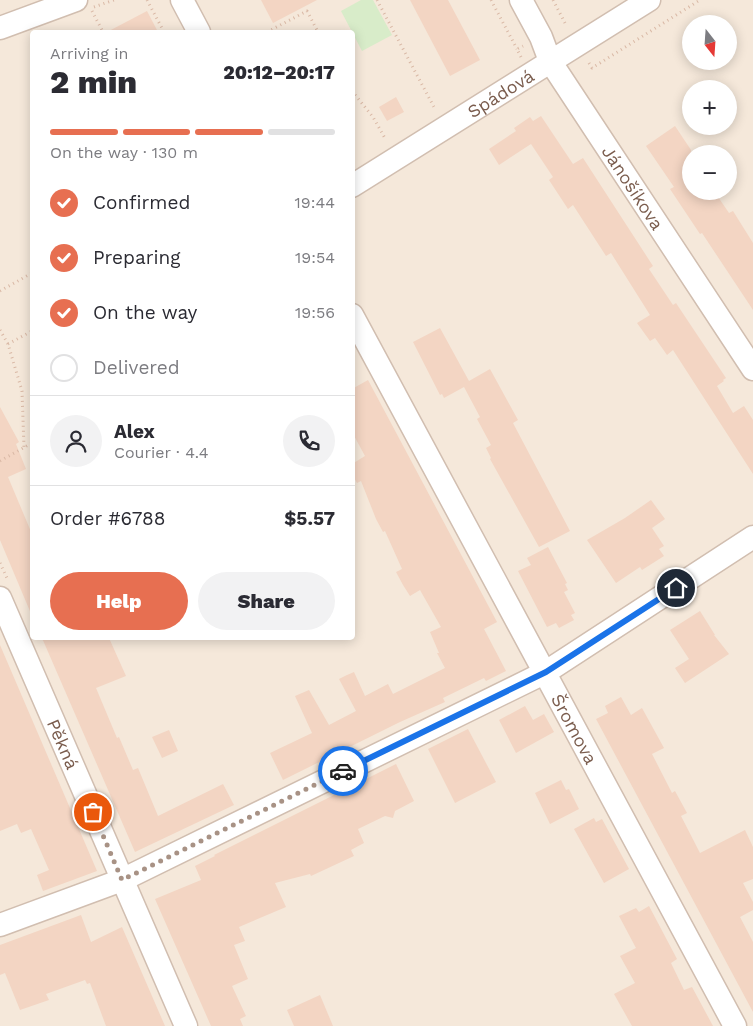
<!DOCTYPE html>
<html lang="en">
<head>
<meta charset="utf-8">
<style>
  :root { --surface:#fff; --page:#f2f2f3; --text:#2b2b33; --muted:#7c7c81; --line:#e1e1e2; --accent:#e76f51 }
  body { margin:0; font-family:"Work Sans",sans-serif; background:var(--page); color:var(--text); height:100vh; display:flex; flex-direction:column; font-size:19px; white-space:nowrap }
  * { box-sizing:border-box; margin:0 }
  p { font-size:16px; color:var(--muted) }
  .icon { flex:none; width:28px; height:28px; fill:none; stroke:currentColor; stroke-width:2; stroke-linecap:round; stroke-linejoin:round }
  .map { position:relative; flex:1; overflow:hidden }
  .sheet { position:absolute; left:30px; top:30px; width:325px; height:610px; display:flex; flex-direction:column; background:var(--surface); border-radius:5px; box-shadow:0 2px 12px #0003 }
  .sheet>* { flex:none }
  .needle { width:32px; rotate:163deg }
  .tools { position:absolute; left:682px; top:15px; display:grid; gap:10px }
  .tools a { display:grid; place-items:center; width:55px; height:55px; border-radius:50%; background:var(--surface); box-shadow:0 2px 12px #0003; font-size:25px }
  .pin { position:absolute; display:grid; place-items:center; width:42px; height:42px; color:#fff; margin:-21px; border:2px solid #fff; border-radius:50%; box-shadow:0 1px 5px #0007 }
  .courier { position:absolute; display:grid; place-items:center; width:50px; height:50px; margin:-25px; border:4px solid #1a73e8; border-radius:50%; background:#fff; color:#222; box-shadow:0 1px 6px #0007 }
  .headline em { font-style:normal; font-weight:800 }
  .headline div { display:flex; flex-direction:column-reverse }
  .headline { display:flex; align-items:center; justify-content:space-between; height:85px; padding:0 20px }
  h1 { font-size:32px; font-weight:800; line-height:38px }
  .bar { display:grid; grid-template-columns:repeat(4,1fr); gap:8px 5px; align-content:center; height:60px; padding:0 20px }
  .bar i { height:6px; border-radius:4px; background:var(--line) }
  .bar .current { background:var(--accent) }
  .bar p { grid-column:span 4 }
  .line { display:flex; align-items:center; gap:12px; padding:0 20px; border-top:1px solid var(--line) }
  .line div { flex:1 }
  .round { display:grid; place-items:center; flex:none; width:52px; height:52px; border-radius:26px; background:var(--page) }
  ol { padding:0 20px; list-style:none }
  li { display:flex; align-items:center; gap:15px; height:55px }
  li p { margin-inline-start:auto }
  li .icon { padding:5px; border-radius:50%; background:var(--accent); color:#fff; stroke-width:4 }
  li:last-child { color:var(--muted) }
  li i { width:28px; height:28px; border:2px solid var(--line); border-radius:50% }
  .primary-button { display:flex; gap:10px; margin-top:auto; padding:10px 20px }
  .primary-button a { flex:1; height:58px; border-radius:30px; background:var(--accent); color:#fff; font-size:20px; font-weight:800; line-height:58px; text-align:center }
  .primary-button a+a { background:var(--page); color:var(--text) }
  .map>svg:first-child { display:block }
</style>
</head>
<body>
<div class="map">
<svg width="753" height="1026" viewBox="0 0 753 1026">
  <rect width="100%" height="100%" fill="#fdf6ec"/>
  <path fill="#f5e8da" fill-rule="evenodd" d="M0,0H753V1026H0ZM691,24H729V61H691ZM32,32H352V638H32ZM691,89H729V126H691ZM691,154H729V191H691Z"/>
  <path fill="#d8ecc9" d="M361,0H373L392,35L362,51L341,11Z"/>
  <g fill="#f3d5c3">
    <path d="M261,0H317L273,23Z"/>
    <path d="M410,0H448L480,60L450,76Z"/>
    <path d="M147,11L158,32H107Z"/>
    <path d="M396,97L404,112L387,121L379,107Z"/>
    <path d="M541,116L573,164L583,158L653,266L649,269L673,305L676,303L726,378L723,380L724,381L717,386L733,413L744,406L753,420V474L673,350L667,355L655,338L650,341L637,323L650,315L611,253L606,256L573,205L568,209L549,180L553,177L531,144L499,165L489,149L516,131L514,128L530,117L533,121Z"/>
    <path d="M675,126L691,150V191H714L729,213L733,211L753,243V310L702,233L700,234L670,189L674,187L646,146Z"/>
    <path d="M440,328L469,381L490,369L518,420L513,423L570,531L539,547L490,459L491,458L486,448L491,445L477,419L480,417L464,387L444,398L442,394L440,395L413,342Z"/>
    <path d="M368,380L497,622L484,629L506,671L486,681L484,678L443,698L445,702L400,722L283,780L270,753L312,733L295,696L309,690L329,725L356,711L339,679L347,675L354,672L365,696L388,684L393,694L445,668L437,653H439L430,632L441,627L420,590L410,596L403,585L396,572L402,569L385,531L383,532L376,519L361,481L357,483L352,474V464L365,456L352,432V389Z"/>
    <path d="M0,407L19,442L16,444L26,469L8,477L32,534V616L0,540Z"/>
    <path d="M651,500L665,519L652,528L664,546L659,549L664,556L642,570L640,567L616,583L587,540L625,518Z"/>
    <path d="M548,547L567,583L565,584L568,590L564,592L575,613L571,615L574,620L559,628L556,623L547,627L518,571L531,565L527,558Z"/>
    <path d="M700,611L715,635H714L729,654L685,683L675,668L689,659L670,630Z"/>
    <path d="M42,638H109L126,676L96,688L117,738L119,737L133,770L138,768L158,816L223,784L234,805L135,852Z"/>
    <path d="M0,645L97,871L43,891L37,875L49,870L31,829L21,833L17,824L0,831Z"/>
    <path d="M621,697L631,715L642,708L664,748L652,754L672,793L675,791L687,813L681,816L700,853L745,830L753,847V879L743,883L753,902V910L740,917L753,942V1012L596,719L608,713L605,706Z"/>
    <path d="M525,706L533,720L544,714L554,732L516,753L499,720Z"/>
    <path d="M468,729L496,782L455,803L428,749Z"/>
    <path d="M169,730L178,751L162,758L152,737Z"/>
    <path d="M396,764L414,801L395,811L393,818L385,816L358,829L364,843L351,850L354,856L311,876L310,874L275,883L286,907L239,927L245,941L234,945L248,979L232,986L246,1016L240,1019L243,1026H211L155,899L201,880L195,866L215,856L214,855Z"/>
    <path d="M561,780L566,790L569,789L579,809L550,824L535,793Z"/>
    <path d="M594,818L596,822L602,819L629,869L604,883L574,829Z"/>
    <path d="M649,906L677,959L671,963L684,990L692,987L713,1026H632L614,994L635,983L620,956L636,948L619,916L636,908L639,912Z"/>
    <path d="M81,915L91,942L122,927L165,1026H106L90,983L87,984L85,980L46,994L49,1000L20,1010L5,973L0,975V945Z"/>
    <path d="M320,995L333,1026H294L287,1010Z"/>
  </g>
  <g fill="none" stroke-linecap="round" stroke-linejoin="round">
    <defs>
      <g id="minor">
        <path d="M182,0L199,32"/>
        <path id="s1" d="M521,0L541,37L550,61L753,369"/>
        <path d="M0,28L76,0"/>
        <path id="s2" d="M352,186L649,0"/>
        <path id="s3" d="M352,315L735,1026"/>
        <path id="s4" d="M0,598L186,1026"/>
        <path d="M0,925L122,880L546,672L753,537"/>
      </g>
    </defs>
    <use href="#minor" stroke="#d1beb0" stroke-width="25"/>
    <g stroke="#d9b8a5" stroke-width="3" stroke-dasharray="1 4" stroke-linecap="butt">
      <path d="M147,0L164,32"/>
      <path d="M377,0L435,109"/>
      <path d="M491,0L517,49"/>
      <path d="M553,0L565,23"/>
      <path d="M94,7L114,0"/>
      <path d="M92,11L103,32"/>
      <path d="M267,32L307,11L318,32"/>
      <path d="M521,57L517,49L523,46"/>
      <path d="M589,63L592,68L700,0"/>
      <path d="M352,91L373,117L386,140"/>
      <path d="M0,291L32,273"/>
      <path d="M0,330L8,344L22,391L24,448"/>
      <path d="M8,344L32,331"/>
      <path d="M0,461L32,443"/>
      <path d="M0,563L7,578"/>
    </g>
    <use href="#minor" stroke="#fff" stroke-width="22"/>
  </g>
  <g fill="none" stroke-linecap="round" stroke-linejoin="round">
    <path stroke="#a89285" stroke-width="5" stroke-dasharray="0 9" d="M93,812L122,880L343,771"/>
    <path stroke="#1a73e8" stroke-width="6" d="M343,771L546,672L676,588"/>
  </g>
  <g text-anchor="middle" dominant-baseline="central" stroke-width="5" stroke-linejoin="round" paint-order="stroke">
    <g font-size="18" fill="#7a5c4d" stroke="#fffaf3">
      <text stroke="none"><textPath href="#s2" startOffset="175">Spádová</textPath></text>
      <text stroke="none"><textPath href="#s1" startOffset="219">Jánošíkova</textPath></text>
      <text stroke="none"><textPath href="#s3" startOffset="470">Šromova</textPath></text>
      <text stroke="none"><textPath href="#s4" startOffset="159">Pěkná</textPath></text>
    </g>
  </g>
</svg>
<div class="tools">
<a><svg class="needle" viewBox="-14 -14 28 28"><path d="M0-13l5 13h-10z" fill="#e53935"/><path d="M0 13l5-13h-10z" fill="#7c7c81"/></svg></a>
<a>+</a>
<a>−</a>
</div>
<div class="pin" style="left:93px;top:812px;background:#ea580c"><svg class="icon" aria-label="bag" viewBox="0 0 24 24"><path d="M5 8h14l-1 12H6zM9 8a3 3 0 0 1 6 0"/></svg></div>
<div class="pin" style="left:676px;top:588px;background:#1f2937"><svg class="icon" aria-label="home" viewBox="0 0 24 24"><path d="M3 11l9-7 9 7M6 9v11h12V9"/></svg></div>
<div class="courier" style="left:343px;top:771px"><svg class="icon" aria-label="car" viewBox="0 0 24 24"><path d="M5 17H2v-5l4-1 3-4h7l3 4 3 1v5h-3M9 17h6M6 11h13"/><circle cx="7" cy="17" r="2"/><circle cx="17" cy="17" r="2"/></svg></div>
<section class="sheet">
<div class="headline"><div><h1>2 min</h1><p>Arriving in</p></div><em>20:12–20:17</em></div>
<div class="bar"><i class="current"></i><i class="current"></i><i class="current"></i><i></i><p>On the way · 130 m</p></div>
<ol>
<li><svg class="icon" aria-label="check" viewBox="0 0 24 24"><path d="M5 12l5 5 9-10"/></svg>Confirmed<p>19:44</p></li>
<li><svg class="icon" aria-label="check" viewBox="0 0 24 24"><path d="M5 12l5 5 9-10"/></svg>Preparing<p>19:54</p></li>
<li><svg class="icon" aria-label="check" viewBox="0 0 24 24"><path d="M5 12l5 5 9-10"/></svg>On the way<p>19:56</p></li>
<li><i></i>Delivered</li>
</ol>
<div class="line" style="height:90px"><a class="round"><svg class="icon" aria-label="person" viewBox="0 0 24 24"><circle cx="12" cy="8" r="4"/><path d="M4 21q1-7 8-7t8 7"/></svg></a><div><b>Alex</b><p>Courier · 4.4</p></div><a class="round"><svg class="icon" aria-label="phone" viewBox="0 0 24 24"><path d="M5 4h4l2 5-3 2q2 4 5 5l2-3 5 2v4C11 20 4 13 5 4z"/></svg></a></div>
<div class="line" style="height:65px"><div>Order #6788</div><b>$5.57</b></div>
<div class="primary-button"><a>Help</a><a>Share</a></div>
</section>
</div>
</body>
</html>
